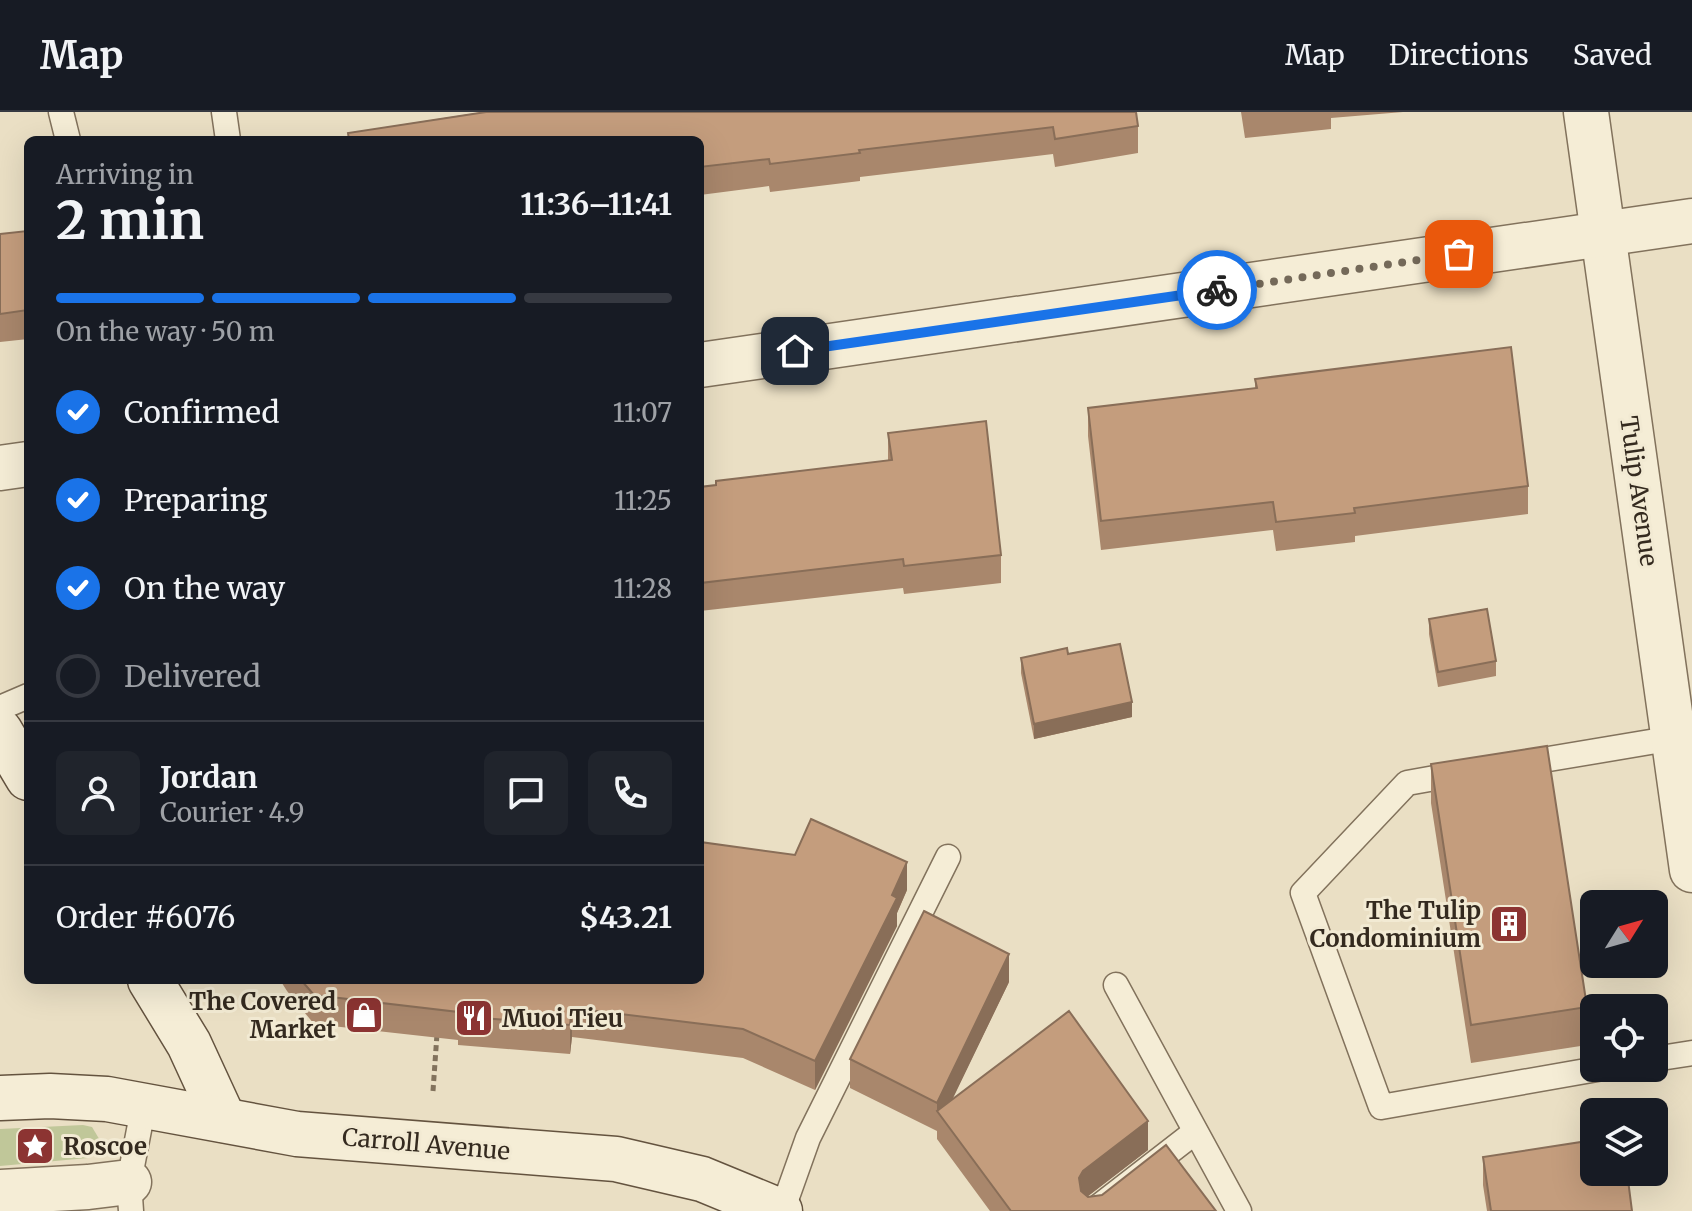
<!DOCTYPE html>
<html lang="en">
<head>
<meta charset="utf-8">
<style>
  :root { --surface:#171b24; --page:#20242c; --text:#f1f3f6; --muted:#9ea1a6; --line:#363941; --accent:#1a73e8 }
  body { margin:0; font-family:Merriweather,serif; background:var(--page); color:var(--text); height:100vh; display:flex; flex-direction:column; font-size:30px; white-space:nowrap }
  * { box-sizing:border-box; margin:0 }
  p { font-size:26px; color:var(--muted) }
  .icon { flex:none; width:44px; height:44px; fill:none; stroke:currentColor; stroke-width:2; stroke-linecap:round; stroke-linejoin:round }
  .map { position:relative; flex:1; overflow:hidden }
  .sheet { position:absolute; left:24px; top:24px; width:680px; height:848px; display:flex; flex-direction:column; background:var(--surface); border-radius:12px; box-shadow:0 8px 32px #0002 }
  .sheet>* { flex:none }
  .needle { width:52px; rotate:53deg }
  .tools { position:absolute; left:1580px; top:778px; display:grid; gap:16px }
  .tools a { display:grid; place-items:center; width:88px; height:88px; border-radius:12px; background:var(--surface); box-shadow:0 8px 32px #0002; font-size:40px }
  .pin { position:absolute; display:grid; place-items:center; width:68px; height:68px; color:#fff; margin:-34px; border-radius:16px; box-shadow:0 4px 12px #0006 }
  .courier { position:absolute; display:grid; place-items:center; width:80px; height:80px; margin:-40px; border:6px solid #1a73e8; border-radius:50%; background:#fff; color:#222; box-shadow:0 2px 10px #0007 }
  .overview em { font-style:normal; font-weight:700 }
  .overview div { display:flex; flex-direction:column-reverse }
  .overview { display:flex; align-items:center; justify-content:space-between; height:136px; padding:0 32px }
  h1 { font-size:52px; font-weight:700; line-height:60px }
  .bar { display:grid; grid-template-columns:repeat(4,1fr); gap:12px 8px; align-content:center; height:96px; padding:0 32px }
  .bar i { height:10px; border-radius:6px; background:var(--line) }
  .bar .on { background:var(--accent) }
  .bar p { grid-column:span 4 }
  .line { display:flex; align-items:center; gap:20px; padding:0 32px; border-top:2px solid var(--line) }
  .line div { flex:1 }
  .round { display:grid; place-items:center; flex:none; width:84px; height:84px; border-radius:12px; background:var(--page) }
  ol { padding:0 32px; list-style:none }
  li { display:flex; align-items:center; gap:24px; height:88px }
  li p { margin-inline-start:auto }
  li .icon { padding:8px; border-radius:50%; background:var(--accent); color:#fff; stroke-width:4 }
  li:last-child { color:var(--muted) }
  li i { width:44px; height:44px; border:4px solid var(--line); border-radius:50% }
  header { display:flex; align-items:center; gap:48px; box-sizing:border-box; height:112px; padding:0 40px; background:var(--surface); border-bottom:2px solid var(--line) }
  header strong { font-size:38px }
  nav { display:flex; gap:44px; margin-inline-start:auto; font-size:28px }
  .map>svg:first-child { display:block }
</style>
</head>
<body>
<header>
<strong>Map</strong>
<nav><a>Map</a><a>Directions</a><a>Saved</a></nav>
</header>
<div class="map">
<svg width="1692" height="1099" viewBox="0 0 1692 1099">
  <rect width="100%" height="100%" fill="#eadfc4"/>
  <path fill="#c0c799" d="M83,1013L92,1015L101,1030L97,1040L88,1046L0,1054V1017Z"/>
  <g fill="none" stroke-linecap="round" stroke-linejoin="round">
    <defs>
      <g id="lane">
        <path d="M61,0L68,28"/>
        <path d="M224,0L228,28"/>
        <path d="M0,596L28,584"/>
        <path d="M1519,652L1674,626"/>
        <path d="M1463,661L1407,671L1303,781L1381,995L1603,956"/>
        <path d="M1116,873L1239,1099"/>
        <path d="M1654,947L1692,941"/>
        <path d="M131,1099L129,1070L144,992"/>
        <path d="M782,1099L808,1026L948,745"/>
        <path d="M1093,1099L1195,1020"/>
      </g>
      <g id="street">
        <path d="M1586,0L1692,758"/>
        <path d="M700,253L1692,109"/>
        <path d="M0,356L28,352"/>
        <path d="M0,1080L88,1075L129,1070"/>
      </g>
      <g id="secondary">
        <path d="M0,619L28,666"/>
        <path d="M150,868L189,932L224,1008"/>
        <path d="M0,986L50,984L107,987L297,1022L616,1047L702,1067L780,1099"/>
      </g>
    </defs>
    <use href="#lane" stroke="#82725c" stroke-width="27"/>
    <use href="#street" stroke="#82725c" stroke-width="47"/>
    <use href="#secondary" stroke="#64533f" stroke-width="47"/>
    <path stroke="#82725c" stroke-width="5" stroke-dasharray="6 4" stroke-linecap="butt" d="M433,979L437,922"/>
    <use href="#lane" stroke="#f5edd6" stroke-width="24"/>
    <use href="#street" stroke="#f5edd6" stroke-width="44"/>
    <use href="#secondary" stroke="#f5edd6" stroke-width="44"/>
  </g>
  <g fill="#a9876c">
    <path d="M482,0H1136L1138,14V41L1055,55L1053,42L860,65V69L770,80L769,74L700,83V28H348V21Z"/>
    <path d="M1241,0H1403L1331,6V17L1245,26Z"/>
    <path d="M0,122L28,124V227L0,230Z"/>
    <path d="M1255,267L1528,374V402L1355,424V430L1276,439L1273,418L1101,438L1088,324V296L1255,276Z"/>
    <path d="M888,321L1001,443V471L904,482L903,476L700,499V375L888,348Z"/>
    <path d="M1429,507L1496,549V564L1438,575L1429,522Z"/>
    <path d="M1068,542L1132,605L1034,627L1021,561V546Z"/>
    <path d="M1431,652L1587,895V933L1471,951L1431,691Z"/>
    <path d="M907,778L897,801V814L815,978L743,946L572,925L570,942L458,933V928L314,912L287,879L280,868H700Z"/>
    <path d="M1009,870L952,987L1148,1038L1088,1084L1216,1099H990L937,1027V1019L850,976V947Z"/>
    <path d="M1483,1045L1632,1099H1487L1483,1073Z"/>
  </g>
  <g fill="#896e58">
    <path d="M1132,590V605L1034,627V612Z"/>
    <path d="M907,750V778L897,801V814L815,978V949Z"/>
    <path d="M1009,842V870L943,1007L937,999V1019V991Z"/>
    <path d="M572,896V925L570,942V913Z"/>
    <path d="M1148,1009V1038L1083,1088L1079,1094V1066L1083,1059Z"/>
  </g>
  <g fill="#c49d7d" stroke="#896e58" stroke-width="2">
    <path d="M486,0H1136L1138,14L1055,27L1053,15L859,38L860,41L770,52L769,47L700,55V28H349L348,21Z"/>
    <path d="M27,119L28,198L0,202V122Z"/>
    <path d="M1511,235L1528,374L1354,396L1355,401L1276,410L1273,390L1101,409L1088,296L1257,276L1255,267Z"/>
    <path d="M986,309L1001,443L904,454L903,447L700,471V375L716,373V369L892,348L888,321Z"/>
    <path d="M1487,497L1496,549L1438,560L1429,507Z"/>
    <path d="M1120,532L1132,590L1034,612L1021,546L1067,536L1068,542Z"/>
    <path d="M1547,634L1587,895L1471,913L1431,652Z"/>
    <path d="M811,707L907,750L892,783L897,786L815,949L743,917L572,896L570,913L458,904V900L314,883L301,868H700V730L795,743Z"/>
    <path d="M924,799L1009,842L937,991L850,947Z"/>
    <path d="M1069,899L1148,1009L1083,1059L1079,1066L1081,1079L1088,1085L1102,1083L1166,1033L1216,1099H1011L937,999Z"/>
    <path d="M1594,1028V1060H1627L1632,1099H1491L1483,1045Z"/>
  </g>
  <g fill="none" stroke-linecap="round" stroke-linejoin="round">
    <path stroke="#746959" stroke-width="8" stroke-dasharray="0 14.4" d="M1217,178L1459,142"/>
    <path stroke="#1a73e8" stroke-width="10" d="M795,239L1217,178"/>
  </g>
  <defs>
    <symbol id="building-square" viewBox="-11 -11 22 22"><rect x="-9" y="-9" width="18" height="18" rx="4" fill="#8c3432" stroke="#f2ead3"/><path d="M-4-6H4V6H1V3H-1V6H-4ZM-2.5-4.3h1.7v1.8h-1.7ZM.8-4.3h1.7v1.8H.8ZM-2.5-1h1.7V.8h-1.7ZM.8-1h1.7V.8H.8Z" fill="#fff"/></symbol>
    <symbol id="shop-square" viewBox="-11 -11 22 22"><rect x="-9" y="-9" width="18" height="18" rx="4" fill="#8c3432" stroke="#f2ead3"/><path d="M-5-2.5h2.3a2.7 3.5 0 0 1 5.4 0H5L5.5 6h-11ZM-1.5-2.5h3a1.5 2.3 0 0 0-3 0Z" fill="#fff"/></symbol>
    <symbol id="restaurant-square" viewBox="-11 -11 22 22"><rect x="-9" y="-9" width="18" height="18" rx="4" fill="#8c3432" stroke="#f2ead3"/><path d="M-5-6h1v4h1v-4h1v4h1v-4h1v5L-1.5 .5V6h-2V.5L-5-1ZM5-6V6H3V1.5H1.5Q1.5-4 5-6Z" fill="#fff"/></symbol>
    <symbol id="sight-square" viewBox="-11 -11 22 22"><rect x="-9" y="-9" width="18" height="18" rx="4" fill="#8c3432" stroke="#f2ead3"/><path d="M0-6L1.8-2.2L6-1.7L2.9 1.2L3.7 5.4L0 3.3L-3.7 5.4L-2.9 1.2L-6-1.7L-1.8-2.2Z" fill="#fff"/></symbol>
  </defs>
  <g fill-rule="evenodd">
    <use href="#building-square" x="1487" y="790" width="44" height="44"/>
    <use href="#shop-square" x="342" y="881" width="44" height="44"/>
    <use href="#restaurant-square" x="452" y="884" width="44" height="44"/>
    <use href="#sight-square" x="13" y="1012" width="44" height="44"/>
  </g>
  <g text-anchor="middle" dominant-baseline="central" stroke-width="6" stroke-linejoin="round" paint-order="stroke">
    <g font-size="24" fill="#342a1f" stroke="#f2ead3">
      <text transform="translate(1639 379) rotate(82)">Tulip Avenue</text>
      <text transform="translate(426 1032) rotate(5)">Carroll Avenue</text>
    </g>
    <g font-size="24" font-weight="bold" fill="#342a1f" stroke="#f2ead3" text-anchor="end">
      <text x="1481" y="798">The Tulip<tspan x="1481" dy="28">Condominium</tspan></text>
      <text x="336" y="889">The Covered<tspan x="336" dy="28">Market</tspan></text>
      <text x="502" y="906" text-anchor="start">Muoi Tieu</text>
      <text x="63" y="1034" text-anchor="start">Roscoe</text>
    </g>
  </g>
</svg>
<div class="tools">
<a><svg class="needle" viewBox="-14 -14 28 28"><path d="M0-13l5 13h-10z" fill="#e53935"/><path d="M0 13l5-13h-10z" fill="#9ea1a6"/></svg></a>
<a><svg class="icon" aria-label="locate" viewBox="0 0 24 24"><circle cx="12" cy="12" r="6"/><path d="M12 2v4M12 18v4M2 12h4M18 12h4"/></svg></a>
<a><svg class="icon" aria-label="layers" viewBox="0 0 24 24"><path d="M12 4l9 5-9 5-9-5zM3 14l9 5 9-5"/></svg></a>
</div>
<div class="pin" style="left:1459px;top:142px;background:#ea580c"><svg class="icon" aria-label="bag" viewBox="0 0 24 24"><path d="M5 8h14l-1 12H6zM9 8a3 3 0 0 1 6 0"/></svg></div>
<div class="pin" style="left:795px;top:239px;background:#1f2937"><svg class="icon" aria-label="home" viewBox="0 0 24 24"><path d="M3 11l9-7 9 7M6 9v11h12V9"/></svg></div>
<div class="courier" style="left:1217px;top:178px"><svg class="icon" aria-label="bike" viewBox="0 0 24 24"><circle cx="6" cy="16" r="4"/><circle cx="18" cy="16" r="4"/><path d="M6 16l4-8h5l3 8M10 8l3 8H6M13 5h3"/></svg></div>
<section class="sheet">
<div class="overview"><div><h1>2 min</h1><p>Arriving in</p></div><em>11:36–11:41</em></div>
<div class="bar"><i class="on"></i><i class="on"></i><i class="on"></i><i></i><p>On the way · 50 m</p></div>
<ol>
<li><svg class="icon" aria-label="check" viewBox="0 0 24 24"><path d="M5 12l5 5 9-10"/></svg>Confirmed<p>11:07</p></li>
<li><svg class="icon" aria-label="check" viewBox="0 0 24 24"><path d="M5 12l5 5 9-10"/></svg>Preparing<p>11:25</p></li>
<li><svg class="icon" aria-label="check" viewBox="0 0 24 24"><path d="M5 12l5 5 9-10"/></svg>On the way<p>11:28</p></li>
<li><i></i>Delivered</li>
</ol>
<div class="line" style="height:144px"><a class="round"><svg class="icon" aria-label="person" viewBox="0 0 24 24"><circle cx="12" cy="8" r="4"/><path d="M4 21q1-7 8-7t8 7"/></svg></a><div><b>Jordan</b><p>Courier · 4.9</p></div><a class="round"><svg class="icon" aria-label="chat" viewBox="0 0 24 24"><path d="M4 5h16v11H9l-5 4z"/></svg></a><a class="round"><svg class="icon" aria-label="phone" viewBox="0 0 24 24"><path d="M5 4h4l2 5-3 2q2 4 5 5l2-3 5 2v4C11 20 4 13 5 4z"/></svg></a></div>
<div class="line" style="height:104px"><div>Order #6076</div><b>$43.21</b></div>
</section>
</div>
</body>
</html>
